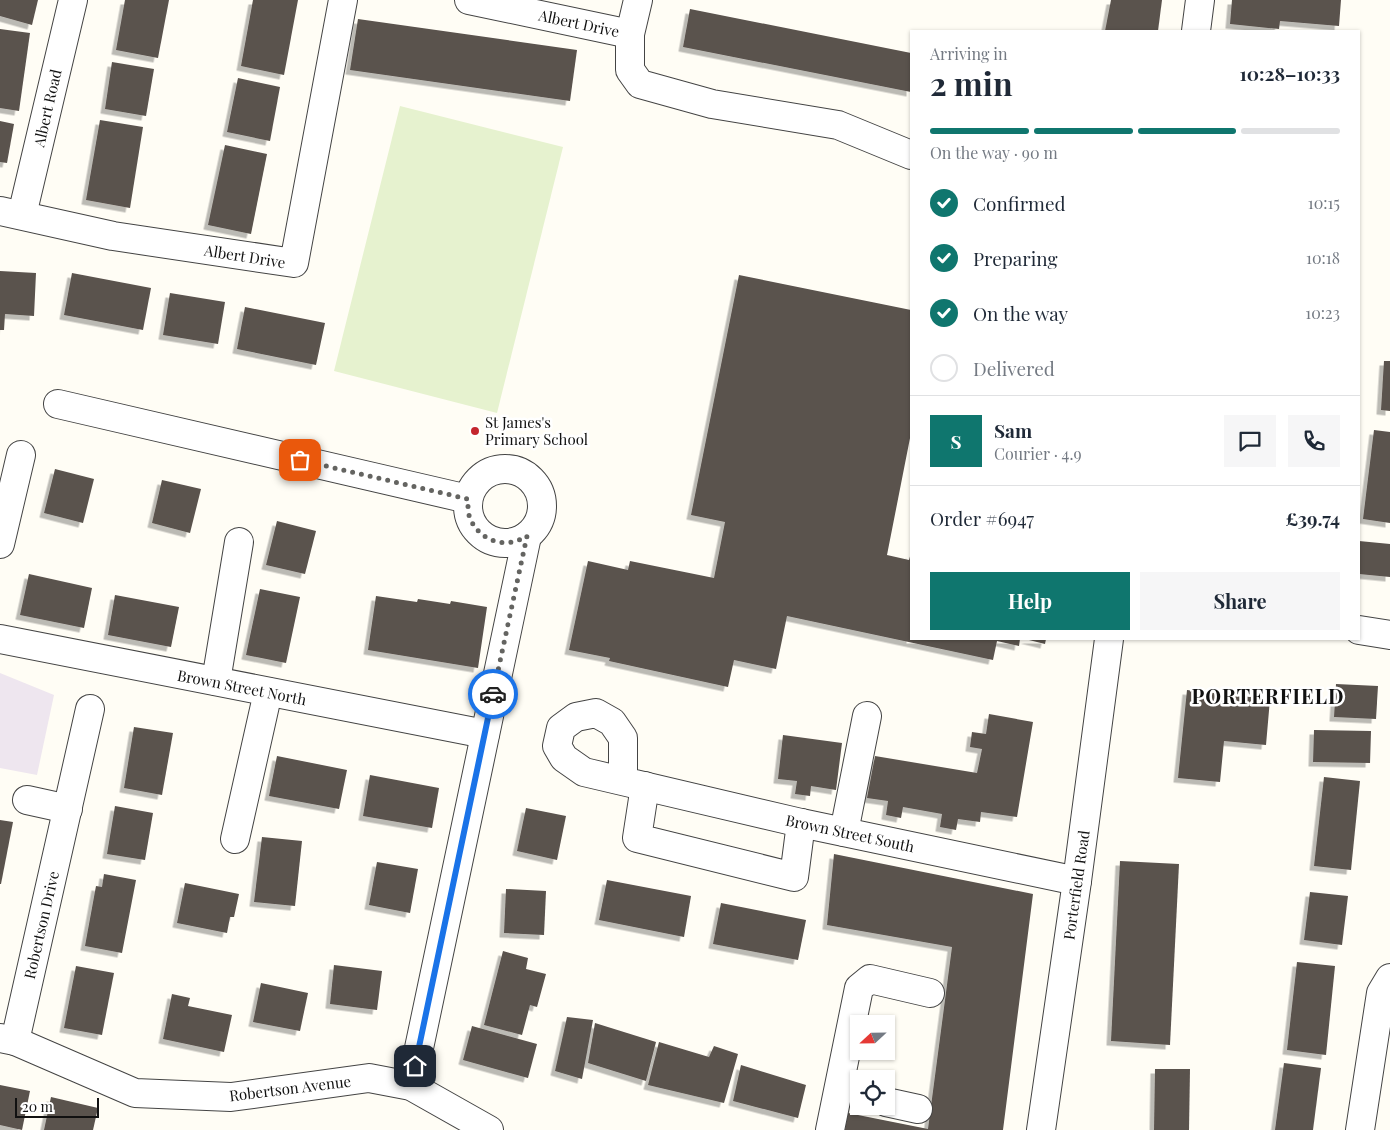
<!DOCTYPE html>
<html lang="en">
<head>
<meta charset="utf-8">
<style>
  :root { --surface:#fff; --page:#f6f6f7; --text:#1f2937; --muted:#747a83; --line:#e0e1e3; --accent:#0f766e }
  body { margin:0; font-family:"Playfair Display",serif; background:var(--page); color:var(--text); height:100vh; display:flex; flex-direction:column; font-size:19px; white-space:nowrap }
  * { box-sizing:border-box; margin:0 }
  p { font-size:16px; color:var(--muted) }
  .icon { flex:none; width:28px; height:28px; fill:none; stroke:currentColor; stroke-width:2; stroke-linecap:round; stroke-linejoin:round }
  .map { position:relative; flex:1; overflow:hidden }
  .side { position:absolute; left:910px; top:30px; width:450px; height:610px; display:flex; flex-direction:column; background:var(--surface); border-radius:0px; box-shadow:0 1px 4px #0004 }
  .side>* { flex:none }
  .needle { width:32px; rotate:248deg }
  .tools { position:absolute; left:850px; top:1015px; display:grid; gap:10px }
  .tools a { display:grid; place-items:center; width:45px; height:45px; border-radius:0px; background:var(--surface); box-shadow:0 1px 4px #0004; font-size:25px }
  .scale { position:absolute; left:15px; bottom:12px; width:84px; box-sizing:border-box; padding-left:5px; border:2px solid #111; border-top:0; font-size:14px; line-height:18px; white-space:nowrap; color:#111; -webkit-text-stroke:4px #fff; paint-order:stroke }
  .pin { position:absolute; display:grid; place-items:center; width:42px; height:42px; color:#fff; margin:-21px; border-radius:10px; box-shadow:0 2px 8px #0006 }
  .courier { position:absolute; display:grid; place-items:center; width:50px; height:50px; margin:-25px; border:4px solid #1a73e8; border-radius:50%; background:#fff; color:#222; box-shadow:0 1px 6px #0007 }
  .headline em { font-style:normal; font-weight:700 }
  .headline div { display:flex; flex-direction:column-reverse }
  .headline { display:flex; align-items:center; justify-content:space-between; height:85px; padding:0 20px }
  h1 { font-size:32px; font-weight:700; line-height:38px }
  .bar { display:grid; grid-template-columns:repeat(4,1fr); gap:8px 5px; align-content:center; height:60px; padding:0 20px }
  .bar i { height:6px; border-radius:4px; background:var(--line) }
  .bar .active { background:var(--accent) }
  .bar p { grid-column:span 4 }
  .line { display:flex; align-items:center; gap:12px; padding:0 20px; border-top:1px solid var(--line) }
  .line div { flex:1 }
  .round { display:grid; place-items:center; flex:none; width:52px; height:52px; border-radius:0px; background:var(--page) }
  ol { padding:0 20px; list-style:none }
  li { display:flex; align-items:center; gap:15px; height:55px }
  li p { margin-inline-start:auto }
  li .icon { padding:5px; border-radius:50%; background:var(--accent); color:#fff; stroke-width:4 }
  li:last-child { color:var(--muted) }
  li i { width:28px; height:28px; border:2px solid var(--line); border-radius:50% }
  .cta { display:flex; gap:10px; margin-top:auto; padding:10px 20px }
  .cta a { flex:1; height:58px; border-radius:0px; background:var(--accent); color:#fff; font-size:20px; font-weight:700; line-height:58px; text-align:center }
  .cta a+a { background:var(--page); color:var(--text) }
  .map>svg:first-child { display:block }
</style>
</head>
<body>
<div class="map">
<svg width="1390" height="1130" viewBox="0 0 1390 1130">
  <defs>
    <filter id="shadow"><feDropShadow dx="-4.5" dy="4.5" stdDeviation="0" flood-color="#0004"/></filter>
  </defs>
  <rect width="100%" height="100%" fill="#fffdf5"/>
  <path fill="#eee6ef" d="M0,673L54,695L37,775L0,768Z"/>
  <path fill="#e6f2cf" d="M400,106L563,147L497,413L334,371Z"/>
  <g fill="#5a524d" filter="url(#shadow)">
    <path d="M0,0H38L32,25L0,16Z"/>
    <path d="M125,0H169L158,58L116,50Z"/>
    <path d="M253,0H298L284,75L241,66Z"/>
    <path d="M1111,0H1162L1158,31H1105Z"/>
    <path d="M1232,0H1341L1339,26L1280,21L1279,29L1230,24Z"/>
    <path d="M690,9L911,53V92L683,47Z"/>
    <path d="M358,19L577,50L570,101L350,70Z"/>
    <path d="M0,29L30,33L19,111L0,108Z"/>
    <path d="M112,62L154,69L146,116L105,109Z"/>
    <path d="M238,78L280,87L270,141L227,132Z"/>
    <path d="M100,120L143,127L130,208L86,200Z"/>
    <path d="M0,121L14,124L7,163L0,162Z"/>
    <path d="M225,145L267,154L251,234L208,225Z"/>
    <path d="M0,271L36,273L34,316L5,314L4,330H0Z"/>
    <path d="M72,273L151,288L143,330L64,315Z"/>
    <path d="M739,275L911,310V433L887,555L909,560L911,553V639H1020L1019,646L997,641L993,660L787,616L776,669L734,660L728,687L609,661L610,658L569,650L588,561L628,570L630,561L714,578L725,522L691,515Z"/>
    <path d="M170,293L225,302L218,344L163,335Z"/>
    <path d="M245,307L325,323L316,365L237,349Z"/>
    <path d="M1384,361H1390V411L1381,410Z"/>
    <path d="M1374,430L1390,432V523L1363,519Z"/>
    <path d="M55,469L94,479L83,523L44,513Z"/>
    <path d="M162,480L201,489L190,533L152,523Z"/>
    <path d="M277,521L316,531L305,574L266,565Z"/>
    <path d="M1359,541L1390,544V577L1359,574Z"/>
    <path d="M29,574L92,588L84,628L20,615Z"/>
    <path d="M260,589L300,597L286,663L246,655Z"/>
    <path d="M115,595L179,607L171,647L108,635Z"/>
    <path d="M376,596L417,602L418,599L450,604L451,601L487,607L478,668L368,650Z"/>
    <path d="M1025,639H1046L1045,644Z"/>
    <path d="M1336,684L1378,686L1376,719L1334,717Z"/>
    <path d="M1187,690L1270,699L1266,745L1224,741L1220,782L1178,778Z"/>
    <path d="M989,714L1033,722L1017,817L981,812L980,822L958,819L956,830L940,827L942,814L903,807L901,818L886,815L888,801L867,798L875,756L977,773L982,749L970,747L972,732L986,734Z"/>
    <path d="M134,727L173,733L162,795L124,788Z"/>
    <path d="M1314,730L1371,731L1370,763L1313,762Z"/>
    <path d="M783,735L842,743L836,790L811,786L810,796L795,794L797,781L778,779Z"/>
    <path d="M277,756L347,770L339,809L269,796Z"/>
    <path d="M370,775L439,788L432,828L363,816Z"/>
    <path d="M1324,777L1360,781L1351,870L1314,866Z"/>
    <path d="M115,806L153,813L145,860L107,854Z"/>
    <path d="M526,808L566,816L557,860L517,851Z"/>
    <path d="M0,820L13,822L1,884H0Z"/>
    <path d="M262,837L302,841L295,906L254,902Z"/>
    <path d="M834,854L1033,894L1003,1130H845L848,1113L928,1129L952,947L827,925Z"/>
    <path d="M1120,861L1179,864L1170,1045L1111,1041Z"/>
    <path d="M377,862L418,869L410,913L369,905Z"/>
    <path d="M104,874L136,880L122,953L85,946L96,886L102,887Z"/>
    <path d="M607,880L691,896L684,937L599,920Z"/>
    <path d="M185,883L239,894L234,917H230L227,933L177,923Z"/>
    <path d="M506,889L546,891L544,935L504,933Z"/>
    <path d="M1310,892L1348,896L1342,945L1304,940Z"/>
    <path d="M721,903L806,920L798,960L713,944Z"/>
    <path d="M503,951L528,958L526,969L546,974L537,1007L530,1005L522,1035L484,1025Z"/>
    <path d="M1297,962L1335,966L1326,1055L1287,1050Z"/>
    <path d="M334,965L382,971L377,1010L330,1004Z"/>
    <path d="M76,966L114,973L102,1035L64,1028Z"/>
    <path d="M261,983L308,993L300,1031L253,1022Z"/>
    <path d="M172,994L190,998L188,1006L232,1015L224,1052L163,1039Z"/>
    <path d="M567,1017L593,1020L582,1079L555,1071Z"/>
    <path d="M595,1023L656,1042L646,1081L588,1063Z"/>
    <path d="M472,1026L537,1044L528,1078L463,1060Z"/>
    <path d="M659,1042L709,1057L714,1046L738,1054L724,1103L648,1085Z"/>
    <path d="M1284,1063L1321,1068L1313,1130H1275Z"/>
    <path d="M741,1065L806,1085L798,1118L733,1101Z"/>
    <path d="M1155,1069H1190L1189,1130H1154Z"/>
    <path d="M0,1085L30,1091L22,1130L0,1125Z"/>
    <path d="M51,1097L98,1108L93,1130H44Z"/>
  </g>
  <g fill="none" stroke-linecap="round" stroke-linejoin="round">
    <defs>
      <g id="minor">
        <path d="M469,0L630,34"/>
        <path d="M638,0L630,34V70L640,84L712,104L838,125L911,155"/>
        <path d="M1196,31L1200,0"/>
        <path d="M0,211L113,236L294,263L343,0"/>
        <path d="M22,215L73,0"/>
        <path d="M58,404L468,499"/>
        <circle cx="505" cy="506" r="37"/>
        <path d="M0,544L21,455"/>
        <path d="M1359,630L1390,635"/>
        <path d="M0,639L485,734"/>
        <path d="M216,681L239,542"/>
        <path d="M623,781V738L612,722L596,713L576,717L561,728L557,746L564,758L584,772L801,823L1077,881"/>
        <path d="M645,786L637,838L794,877L801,823"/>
        <path d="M27,800L68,809"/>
        <path d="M844,832L867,716"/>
        <path d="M235,839L268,692"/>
        <path d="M0,1038L15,1041L135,1093L231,1097L369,1078L411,1086L489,1130"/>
        <path d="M15,1041L90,709"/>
        <path d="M411,1086L527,536"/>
        <path d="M886,1102L918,1109"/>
        <path d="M830,1130L859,988L870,979L930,993"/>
        <path d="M1041,1130L1077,881L1109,639"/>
        <path d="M1360,1130L1381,993L1390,978"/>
      </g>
    </defs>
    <use href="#minor" stroke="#444" stroke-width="30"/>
    <use href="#minor" stroke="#fff" stroke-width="28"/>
  </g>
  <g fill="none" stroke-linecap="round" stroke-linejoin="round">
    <path stroke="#646461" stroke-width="5" stroke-dasharray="0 9" d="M300,460L468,499C468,503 468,507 468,511C472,533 495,548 516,541C520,540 524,537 527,536L493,694"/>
    <path stroke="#1a73e8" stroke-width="6" d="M415,1066L493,694"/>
  </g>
  <circle fill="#c4262e" stroke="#fff" stroke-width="2" cx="475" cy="431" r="5"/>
  <g text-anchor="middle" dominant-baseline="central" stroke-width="5" stroke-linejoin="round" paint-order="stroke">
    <g font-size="15" fill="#111" stroke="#fff">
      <text transform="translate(579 23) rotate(12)">Albert Drive</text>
      <text transform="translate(47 108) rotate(-77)">Albert Road</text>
      <text transform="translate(245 256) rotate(9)">Albert Drive</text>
      <text transform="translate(242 687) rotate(11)">Brown Street North</text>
      <text transform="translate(850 833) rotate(12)">Brown Street South</text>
      <text transform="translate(1076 885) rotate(-82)">Porterfield Road</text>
      <text transform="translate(41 925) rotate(-77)">Robertson Drive</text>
      <text transform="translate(290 1088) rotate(-7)">Robertson Avenue</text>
    </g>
    <g font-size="15" fill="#111" stroke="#fff" text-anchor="start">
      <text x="485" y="422">St James's<tspan x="485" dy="17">Primary School</tspan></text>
    </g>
    <g font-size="20" font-weight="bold" letter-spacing="1" fill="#111" stroke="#fff">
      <text x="1268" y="695">PORTERFIELD</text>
    </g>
  </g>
</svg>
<div class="tools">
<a><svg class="needle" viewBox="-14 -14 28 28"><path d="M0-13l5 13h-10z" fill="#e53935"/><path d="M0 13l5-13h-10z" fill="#747a83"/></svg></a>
<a><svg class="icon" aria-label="locate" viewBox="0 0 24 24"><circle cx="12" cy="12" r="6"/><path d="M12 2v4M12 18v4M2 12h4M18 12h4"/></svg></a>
</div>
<div class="scale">20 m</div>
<div class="pin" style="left:300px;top:460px;background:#ea580c"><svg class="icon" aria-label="bag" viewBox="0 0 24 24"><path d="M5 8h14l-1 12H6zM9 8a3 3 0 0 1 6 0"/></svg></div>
<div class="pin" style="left:415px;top:1066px;background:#1f2937"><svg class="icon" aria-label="home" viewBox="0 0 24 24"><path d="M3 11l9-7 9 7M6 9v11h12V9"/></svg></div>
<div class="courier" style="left:493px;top:694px"><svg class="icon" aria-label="car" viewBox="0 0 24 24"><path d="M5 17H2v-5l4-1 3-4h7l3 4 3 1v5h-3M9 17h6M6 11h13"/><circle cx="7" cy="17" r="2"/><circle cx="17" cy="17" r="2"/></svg></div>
<section class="side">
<div class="headline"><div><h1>2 min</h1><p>Arriving in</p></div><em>10:28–10:33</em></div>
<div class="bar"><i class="active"></i><i class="active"></i><i class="active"></i><i></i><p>On the way · 90 m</p></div>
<ol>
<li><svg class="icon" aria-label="check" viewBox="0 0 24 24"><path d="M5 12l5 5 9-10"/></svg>Confirmed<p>10:15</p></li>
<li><svg class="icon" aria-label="check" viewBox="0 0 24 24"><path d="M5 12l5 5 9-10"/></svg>Preparing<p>10:18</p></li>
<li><svg class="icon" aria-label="check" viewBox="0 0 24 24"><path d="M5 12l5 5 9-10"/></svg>On the way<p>10:23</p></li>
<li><i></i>Delivered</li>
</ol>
<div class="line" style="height:90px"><b class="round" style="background:var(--accent);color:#fff">S</b><div><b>Sam</b><p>Courier · 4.9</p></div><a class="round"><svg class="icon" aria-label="chat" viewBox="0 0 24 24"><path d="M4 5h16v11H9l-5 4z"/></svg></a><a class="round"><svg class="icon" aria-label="phone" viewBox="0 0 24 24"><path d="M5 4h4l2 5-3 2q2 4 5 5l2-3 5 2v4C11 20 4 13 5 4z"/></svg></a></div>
<div class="line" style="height:65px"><div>Order #6947</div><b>£39.74</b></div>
<div class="cta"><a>Help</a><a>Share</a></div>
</section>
</div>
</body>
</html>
